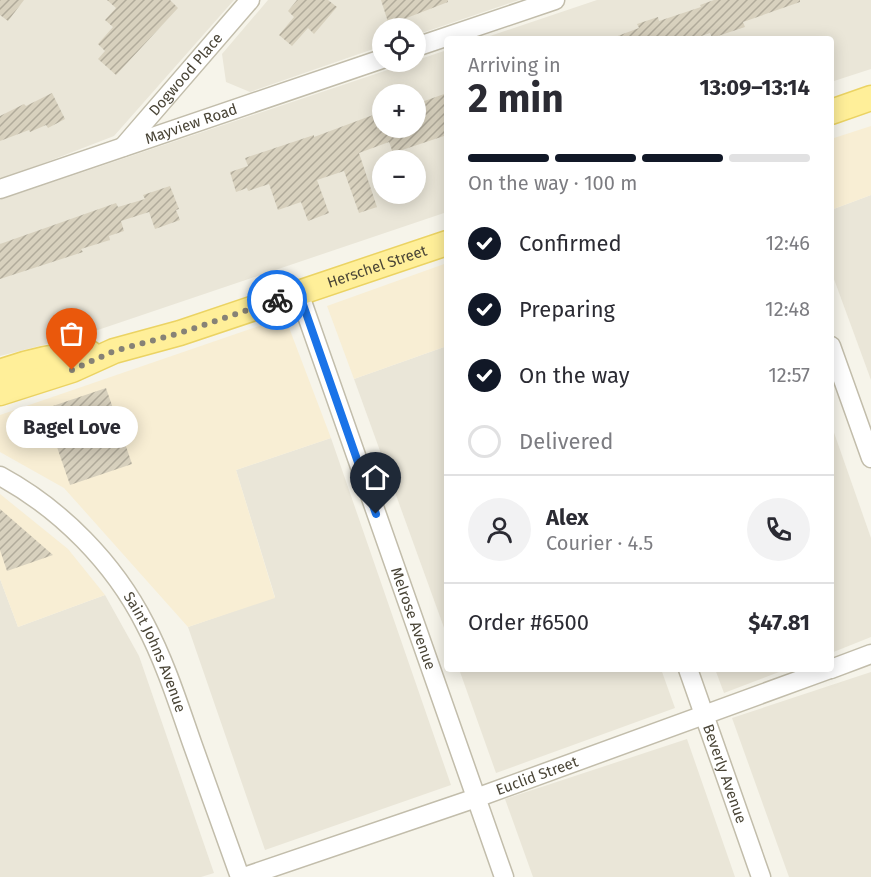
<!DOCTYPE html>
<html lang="en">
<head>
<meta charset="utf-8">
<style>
  :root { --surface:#fff; --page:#f2f2f3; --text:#2b2b33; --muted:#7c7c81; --line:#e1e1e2; --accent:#111827 }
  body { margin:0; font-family:"Fira Sans",sans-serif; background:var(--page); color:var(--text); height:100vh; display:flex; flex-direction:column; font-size:22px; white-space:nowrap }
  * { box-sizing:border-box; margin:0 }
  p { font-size:20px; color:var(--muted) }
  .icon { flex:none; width:33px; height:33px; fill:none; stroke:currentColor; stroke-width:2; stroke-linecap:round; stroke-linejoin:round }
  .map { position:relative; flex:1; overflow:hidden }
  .drawer { position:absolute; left:444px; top:36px; width:390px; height:636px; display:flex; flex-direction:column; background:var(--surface); border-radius:6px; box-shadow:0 3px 15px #0003 }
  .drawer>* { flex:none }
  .buttons { position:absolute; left:372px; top:18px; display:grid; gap:12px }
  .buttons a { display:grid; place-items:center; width:54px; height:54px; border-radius:50%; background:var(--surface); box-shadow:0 3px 15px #0003; font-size:30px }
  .pin { position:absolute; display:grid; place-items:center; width:51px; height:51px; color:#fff; margin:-62px -26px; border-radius:50% 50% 50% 0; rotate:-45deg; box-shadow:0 0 6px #0007 }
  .pin .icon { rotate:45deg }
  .courier { position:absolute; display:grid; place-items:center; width:60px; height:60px; margin:-30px; border:4px solid #1a73e8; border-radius:50%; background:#fff; color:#222; box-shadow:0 2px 8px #0007 }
  .bubble { position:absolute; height:42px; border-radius:21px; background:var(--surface); box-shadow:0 3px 15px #0003; font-size:20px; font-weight:700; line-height:42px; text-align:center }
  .head em { font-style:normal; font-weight:700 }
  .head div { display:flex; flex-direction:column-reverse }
  .head { display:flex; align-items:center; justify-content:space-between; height:102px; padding:0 24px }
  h1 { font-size:39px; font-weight:700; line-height:45px }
  .bar { display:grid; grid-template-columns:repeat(4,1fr); gap:9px 6px; align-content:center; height:72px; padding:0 24px }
  .bar i { height:8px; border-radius:4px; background:var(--line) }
  .bar .selected { background:var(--accent) }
  .bar p { grid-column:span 4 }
  .line { display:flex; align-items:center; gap:15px; padding:0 24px; border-top:2px solid var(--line) }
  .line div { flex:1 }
  .round { display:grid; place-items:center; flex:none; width:63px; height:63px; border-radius:32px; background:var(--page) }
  ol { padding:0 24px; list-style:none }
  li { display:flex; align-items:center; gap:18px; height:66px }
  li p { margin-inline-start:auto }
  li .icon { padding:6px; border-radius:50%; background:var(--accent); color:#fff; stroke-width:4 }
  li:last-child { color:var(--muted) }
  li i { width:33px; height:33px; border:3px solid var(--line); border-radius:50% }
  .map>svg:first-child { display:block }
</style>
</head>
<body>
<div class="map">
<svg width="871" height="877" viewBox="0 0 871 877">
  <defs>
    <pattern id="building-hatch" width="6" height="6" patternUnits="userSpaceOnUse" patternTransform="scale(1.5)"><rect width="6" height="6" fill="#d8d1be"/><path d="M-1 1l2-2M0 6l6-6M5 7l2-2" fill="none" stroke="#b1ab9b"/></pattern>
  </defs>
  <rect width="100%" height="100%" fill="#f6f4ea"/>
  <g fill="#eae6d8" fill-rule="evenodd">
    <path d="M0,0H234L114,136L0,180Z"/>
    <path d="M268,0H519L416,35V28H382V46L250,92L226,82L222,54Z"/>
    <path d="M597,0H871V69L831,82V39H481Z"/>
    <path d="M447,50V212L83,335L0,356V200ZM382,94H416V128H382ZM382,160H416V194H382Z"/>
    <path d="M871,195V380L831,271V210Z"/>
    <path d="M447,346V636L354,379Z"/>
    <path d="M831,424L871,538V637L831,653Z"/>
    <path d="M331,438L451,785L265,850L188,627L275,597L236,470Z"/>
    <path d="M0,579L18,627L105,595L139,656L214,873L201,877H0Z"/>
    <path d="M459,669H661L675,708L496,773Z"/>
    <path d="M715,669H787L724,693Z"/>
    <path d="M871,672V877H789L732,718Z"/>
    <path d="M687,739L735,877H533L505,799Z"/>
  </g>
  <g fill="#f8eed4">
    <path d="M871,126V195L831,210V139Z"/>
    <path d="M447,263V346L354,379L327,306Z"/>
    <path d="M285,317L331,438L236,470L275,598L188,627L64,488L0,452V415Z"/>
    <path d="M0,494L68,549L105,595L18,627L0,579Z"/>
  </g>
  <g fill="url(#building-hatch)">
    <path d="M0,0H24L8,21L0,15Z"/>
    <path d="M107,0H170L178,8L116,75L98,59L105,51L98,44L113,27L105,20L116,8Z"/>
    <path d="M297,0H328L337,7L314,34L308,28L292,46L279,35L294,17L288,11Z"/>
    <path d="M381,0H448V2L391,24L390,21L388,22Z"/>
    <path d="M714,0H800V2L743,22L745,27L712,38L710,33L693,39H615V37L639,28L637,24L658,17L659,21L701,7L700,5Z"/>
    <path d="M52,93L65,119L48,128L46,125L30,132L29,130L0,141V116L24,104L26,106Z"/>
    <path d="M447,93V135L393,153L389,142L359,153L377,207L359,213L344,171L317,180L329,213L308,221L301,202L278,210L269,184L248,191L247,188L236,192L230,172L248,166L245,158L314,135V137L373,115L377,128H416V104Z"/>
    <path d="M170,186L179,209L176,210L180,220L155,229L149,212L121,221L124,231L109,236L110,240L81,249L83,252L0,279V244L116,203L118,207L145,199L143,195Z"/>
    <path d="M106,388L132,464L70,485L44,409Z"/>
    <path d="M0,509L53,555L7,571L0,550Z"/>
  </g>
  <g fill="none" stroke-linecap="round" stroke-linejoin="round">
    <defs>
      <g id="minor">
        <path d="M416,47L555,0"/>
        <path id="s1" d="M123,147L250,0"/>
        <path id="s2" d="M0,189L382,59"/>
        <path id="s3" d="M299,293L504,877"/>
        <path d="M831,346L871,458"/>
        <path id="s4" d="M0,476C61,509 114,563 145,624C165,662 178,703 192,743C208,788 224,832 240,877"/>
        <path id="s5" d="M688,669L761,877"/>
        <path d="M831,669L871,654"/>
        <path id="s6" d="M244,877L476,798L830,669"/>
      </g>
      <g id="major">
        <path d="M831,112L871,98"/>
        <path d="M0,372C29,361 60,355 90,353"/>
        <path id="s7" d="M0,393L72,370L114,351L180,333L447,243"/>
      </g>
    </defs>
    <use href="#minor" stroke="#c2bdab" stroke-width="21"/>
    <use href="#major" stroke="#ebd363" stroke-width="27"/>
    <use href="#minor" stroke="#fff" stroke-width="18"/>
    <use href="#major" stroke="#ffef99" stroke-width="24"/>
  </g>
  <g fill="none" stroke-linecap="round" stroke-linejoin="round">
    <path stroke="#868276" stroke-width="6" stroke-dasharray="0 10.8" d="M72,370L114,351L180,333L277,300"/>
    <path stroke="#1a73e8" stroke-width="8" d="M277,300L299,293L376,514"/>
  </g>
  <g text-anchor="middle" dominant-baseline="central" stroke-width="4.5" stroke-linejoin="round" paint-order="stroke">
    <g font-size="15" fill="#4a4537" stroke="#fff">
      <text stroke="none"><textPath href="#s1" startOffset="96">Dogwood Place</textPath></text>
      <text stroke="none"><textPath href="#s2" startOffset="202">Mayview Road</textPath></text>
      <text stroke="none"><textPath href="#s7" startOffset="398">Herschel Street</textPath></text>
      <text stroke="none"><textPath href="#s3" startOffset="345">Melrose Avenue</textPath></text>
      <text stroke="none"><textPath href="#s4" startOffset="240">Saint Johns Avenue</textPath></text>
      <text stroke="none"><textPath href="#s5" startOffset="111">Beverly Avenue</textPath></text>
      <text stroke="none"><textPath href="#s6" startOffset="310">Euclid Street</textPath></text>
    </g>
  </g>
</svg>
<div class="buttons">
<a><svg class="icon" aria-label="locate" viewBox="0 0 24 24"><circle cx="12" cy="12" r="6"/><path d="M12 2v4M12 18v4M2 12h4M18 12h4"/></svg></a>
<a>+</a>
<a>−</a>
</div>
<div class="pin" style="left:72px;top:370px;background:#ea580c"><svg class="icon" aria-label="bag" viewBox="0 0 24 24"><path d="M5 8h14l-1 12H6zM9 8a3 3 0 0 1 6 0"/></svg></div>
<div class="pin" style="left:376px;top:514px;background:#1f2937"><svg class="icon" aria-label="home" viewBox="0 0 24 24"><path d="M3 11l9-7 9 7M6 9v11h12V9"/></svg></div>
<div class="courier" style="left:277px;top:300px"><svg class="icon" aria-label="bike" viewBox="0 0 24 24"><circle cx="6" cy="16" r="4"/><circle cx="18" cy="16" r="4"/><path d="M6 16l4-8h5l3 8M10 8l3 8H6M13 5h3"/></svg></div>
<div class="bubble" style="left:6px;top:406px;width:132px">Bagel Love</div>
<section class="drawer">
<div class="head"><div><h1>2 min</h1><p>Arriving in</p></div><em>13:09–13:14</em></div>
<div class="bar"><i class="selected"></i><i class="selected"></i><i class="selected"></i><i></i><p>On the way · 100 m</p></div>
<ol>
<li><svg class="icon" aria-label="check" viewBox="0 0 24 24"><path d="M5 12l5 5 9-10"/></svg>Confirmed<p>12:46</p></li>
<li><svg class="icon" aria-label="check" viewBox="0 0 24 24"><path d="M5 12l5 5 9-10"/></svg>Preparing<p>12:48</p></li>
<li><svg class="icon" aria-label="check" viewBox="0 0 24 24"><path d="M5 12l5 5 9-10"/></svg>On the way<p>12:57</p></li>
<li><i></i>Delivered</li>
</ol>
<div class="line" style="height:108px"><a class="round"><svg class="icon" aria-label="person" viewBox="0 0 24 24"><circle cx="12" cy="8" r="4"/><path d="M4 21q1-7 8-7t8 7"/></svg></a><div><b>Alex</b><p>Courier · 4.5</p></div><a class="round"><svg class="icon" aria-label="phone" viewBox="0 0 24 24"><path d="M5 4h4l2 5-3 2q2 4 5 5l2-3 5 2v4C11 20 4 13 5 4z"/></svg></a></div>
<div class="line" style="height:78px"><div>Order #6500</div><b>$47.81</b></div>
</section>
</div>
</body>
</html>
